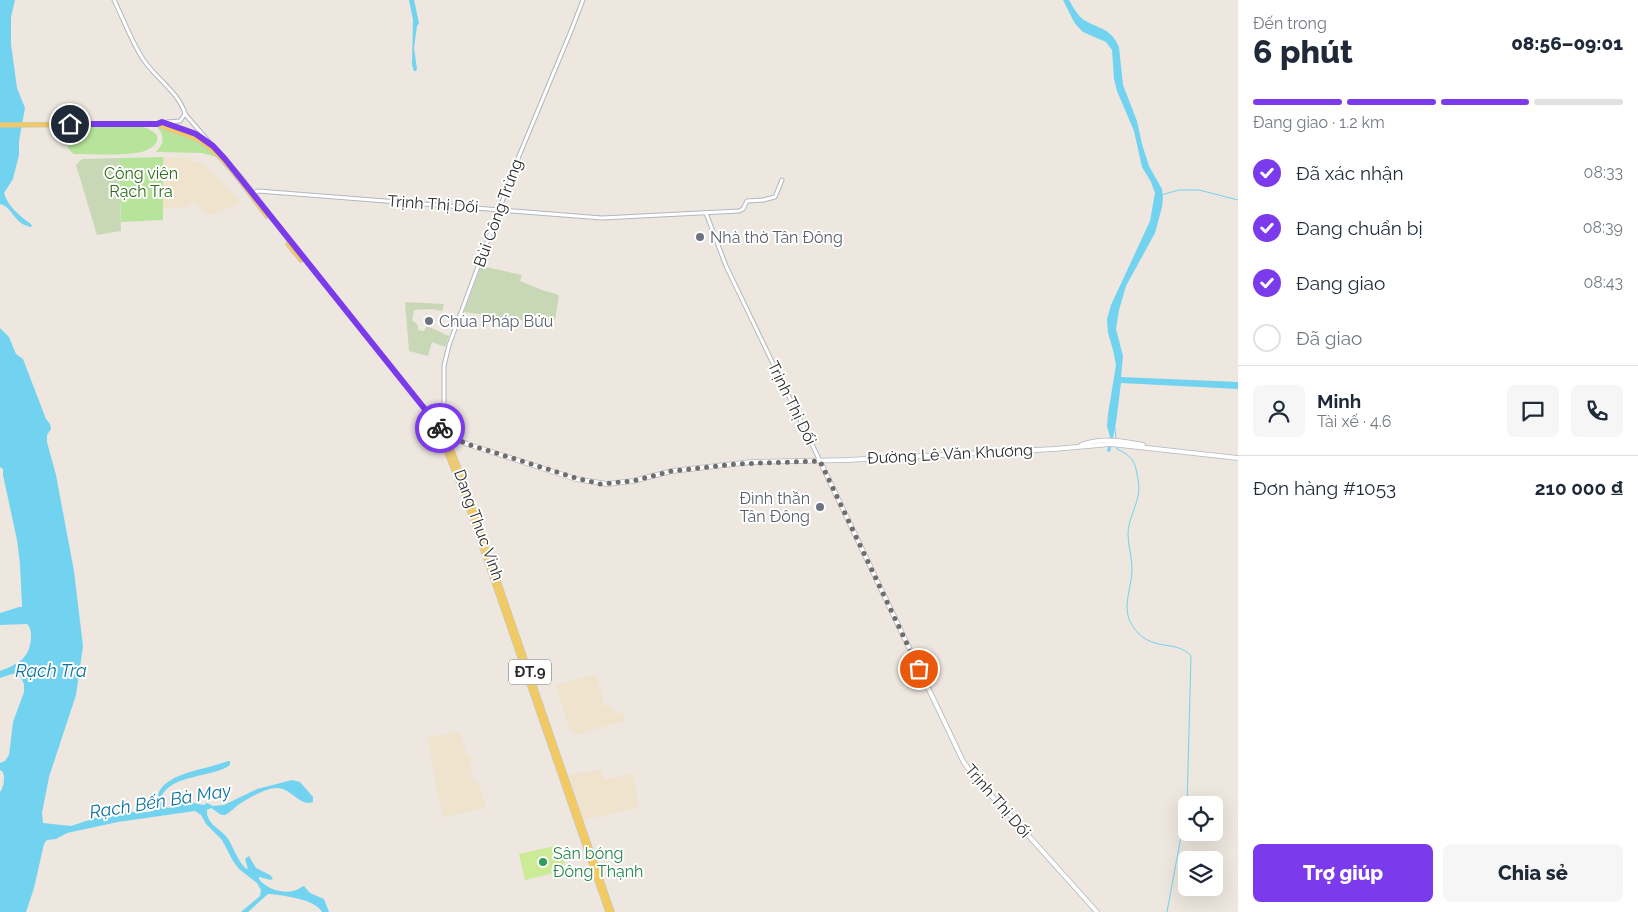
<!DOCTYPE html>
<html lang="vi">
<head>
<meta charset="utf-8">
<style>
  :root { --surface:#fff; --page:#f6f6f7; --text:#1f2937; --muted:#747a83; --line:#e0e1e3; --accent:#7c3aed }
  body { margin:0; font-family:Raleway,sans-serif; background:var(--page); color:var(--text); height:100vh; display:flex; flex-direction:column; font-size:19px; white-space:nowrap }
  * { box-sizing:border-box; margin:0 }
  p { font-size:16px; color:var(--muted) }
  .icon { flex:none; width:28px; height:28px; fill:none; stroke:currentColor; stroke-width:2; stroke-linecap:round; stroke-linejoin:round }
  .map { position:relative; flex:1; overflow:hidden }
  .details { display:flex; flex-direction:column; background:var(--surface); width:400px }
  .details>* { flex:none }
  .fabs { position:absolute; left:1178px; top:796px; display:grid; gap:10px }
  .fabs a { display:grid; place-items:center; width:45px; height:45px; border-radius:8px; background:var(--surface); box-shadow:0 5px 20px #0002; font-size:25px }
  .pin { position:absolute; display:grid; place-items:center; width:42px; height:42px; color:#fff; margin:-21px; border:2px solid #fff; border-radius:50%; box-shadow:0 1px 5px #0007 }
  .courier { position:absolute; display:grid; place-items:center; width:50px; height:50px; margin:-25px; border:4px solid #7c3aed; border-radius:50%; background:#fff; color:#222; box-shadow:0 1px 6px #0007 }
  .headline em { font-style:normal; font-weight:800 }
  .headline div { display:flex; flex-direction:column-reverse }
  .headline { display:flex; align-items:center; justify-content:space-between; height:85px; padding:0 15px }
  h1 { font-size:32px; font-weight:800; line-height:38px }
  .bar { display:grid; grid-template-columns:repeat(4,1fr); gap:8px 5px; align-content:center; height:60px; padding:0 15px }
  .bar i { height:6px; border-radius:4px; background:var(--line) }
  .bar .selected { background:var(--accent) }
  .bar p { grid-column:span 4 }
  .line { display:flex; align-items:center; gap:12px; padding:0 15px; border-top:1px solid var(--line) }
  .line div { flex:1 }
  .round { display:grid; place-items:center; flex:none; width:52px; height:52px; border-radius:8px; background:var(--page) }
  ol { padding:0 15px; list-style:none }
  li { display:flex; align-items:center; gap:15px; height:55px }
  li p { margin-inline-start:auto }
  li .icon { padding:5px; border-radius:50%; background:var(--accent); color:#fff; stroke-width:4 }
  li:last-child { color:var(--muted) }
  li i { width:28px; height:28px; border:2px solid var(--line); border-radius:50% }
  .action { display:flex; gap:10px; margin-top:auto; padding:10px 15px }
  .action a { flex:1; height:58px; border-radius:8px; background:var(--accent); color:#fff; font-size:20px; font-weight:800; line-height:58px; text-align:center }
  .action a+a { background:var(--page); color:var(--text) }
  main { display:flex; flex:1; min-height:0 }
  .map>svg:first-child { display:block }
</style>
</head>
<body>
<main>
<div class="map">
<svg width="1238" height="912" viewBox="0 0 1238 912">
  <rect width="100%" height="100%" fill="#eee7df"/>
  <g fill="#efe3ce">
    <path d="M163,157L193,158V161L204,165L215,174L242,203L208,216L193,202L188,207L163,208Z"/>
    <path d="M595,674L600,687L604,706L609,705L610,708H612L614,714L623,712L625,721L574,735L572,729H569L556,685Z"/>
    <path d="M457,732L460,734L467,755L471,757L472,760L470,761L473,771H471L472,779H474L475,782L478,781L486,808L444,817L438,796L428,738Z"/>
    <path d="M601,769L604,779L633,774L639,807L583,820L568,775Z"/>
  </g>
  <g fill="#b7e49b">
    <path d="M135,126C140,126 146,127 150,130C166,137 153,150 141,152C123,156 94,154 74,154C67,150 67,142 61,137C58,133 55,131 52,127Z"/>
    <path d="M157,127C181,131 199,141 216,157L202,153L156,152C164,144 165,136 157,127Z"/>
    <path d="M163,157V220L121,222L119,158Z"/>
  </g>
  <g fill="#c8d8b6">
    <path d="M119,158L121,231L97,235L76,165L82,159Z"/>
    <path d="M481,266L522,275L520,281L542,290L559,295L555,320H521L464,312Z"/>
    <path d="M405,302L444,304L442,311L432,309L414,310L412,320L418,325V330L424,331L427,326L449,336L445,347L432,342L428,356L409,351Z"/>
  </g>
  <path fill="#cbeb97" d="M560,845L566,870L525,880L519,854Z"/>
  <g fill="#72d3f0">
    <path d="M0,0H15L11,17V44L17,88L25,108L19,141V155L13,179L4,193C8,207 20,216 31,224L32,227C14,225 13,207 0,204Z"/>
    <path d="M409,0H414L419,23L417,26L414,48L417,69L416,71H414L412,65L413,20Z"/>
    <path d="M1063,0H1069C1073,7 1077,15 1084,20C1099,29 1111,28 1119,47L1123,85L1137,121L1142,144L1149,166L1162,189L1163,198L1162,207L1155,233L1126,286L1119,310L1116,329L1123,356L1121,377L1238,382V389L1121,383L1116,423L1110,452L1107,451L1110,437L1107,426L1108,414L1116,365L1113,350L1108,333L1107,319L1111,305L1150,221L1155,193L1151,182L1142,167L1134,131L1117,91L1114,79L1112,50L1106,42L1083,32L1078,27L1074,22Z"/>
    <path d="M0,328L9,337L16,354L23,359L46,419L50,424L51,429L47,435V442L56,475L74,571L83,646L76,695L49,777L42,813L43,823L71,826L98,817L130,812H149L156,809C158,803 156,796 160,790C171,772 209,769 228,761H230V765C213,778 169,774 161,798L163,805L168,808L189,802L204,805L207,803L213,806L224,805L257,789L292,780L300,782L313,797V802C300,807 291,788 277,788C266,788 251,797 241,803C236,806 230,813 225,815C220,816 215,810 211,808L207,810C206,823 219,828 226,836C233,845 236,858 245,868L248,869L245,859L249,856L256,868L270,875L273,878L271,880L259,877V879C265,888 282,894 293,891C298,890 301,887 304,886L310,893L324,899L329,912H322C315,899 285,896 271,894H268L248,912H241L260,896L261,890L257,883L239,869L233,861L222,840L206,824L201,815L195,811L118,822L67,833L56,839L47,840L44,844L34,888L26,912H0V792C4,787 5,778 3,772L0,770V763L5,761L9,755L13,722L24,692V684L19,674H12L0,678V671C18,664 29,659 31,639C31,632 31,628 27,624L0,625V613L19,607H22L20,564L17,540L3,475V469L0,467Z"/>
  </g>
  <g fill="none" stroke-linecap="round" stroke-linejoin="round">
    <g stroke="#72d3f0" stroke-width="1">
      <path d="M1161,195L1179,190H1199L1238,200"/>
      <path d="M1115,428L1116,439"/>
      <path d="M1117,445V449C1130,455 1135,460 1137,474C1138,479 1139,485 1139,489C1138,505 1128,519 1128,534C1128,546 1132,557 1132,569C1132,587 1121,608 1132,625C1150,654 1175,638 1191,656L1187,805"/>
      <path d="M1167,912L1186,810"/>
    </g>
    <defs>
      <g id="tertiary">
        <path d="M114,0C123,18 132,43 143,59C155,78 179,92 185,114L210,143"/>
        <path d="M167,122L180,121L185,114"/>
        <path d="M253,193L258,191L602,218L739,211L743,209L747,201L763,200L775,197L782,180"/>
        <path d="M706,213L726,266L820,461"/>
        <path d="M444,433V366L449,345L519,156L571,31L583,0"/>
      </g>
      <g id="secondary">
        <path d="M442,434L444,433L467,444L576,479L607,484L633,481L672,471L751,462L847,460L1054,449L1111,444L1238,458"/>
        <path d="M1081,445C1101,437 1123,441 1143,445"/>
        <path d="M820,461L963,761L976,780L1009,814L1097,912"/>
      </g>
      <g id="primary">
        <path d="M157,124C170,131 186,133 200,141C228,159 247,191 267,216"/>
        <path d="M0,125L157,124L163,122L184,129L196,134L213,146L240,176L286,236L436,423C453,445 460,474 470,499L612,912"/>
        <path d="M288,244L301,260"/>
        <path d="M424,413L439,432L466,501L608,912"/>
      </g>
    </defs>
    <use href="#tertiary" stroke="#b2b6c0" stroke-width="5"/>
    <use href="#secondary" stroke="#b2b6c0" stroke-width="5.5"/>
    <use href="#primary" stroke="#c8c8c8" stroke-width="5.5"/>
    <use href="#tertiary" stroke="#fff" stroke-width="3"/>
    <use href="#secondary" stroke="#fff" stroke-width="4"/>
    <use href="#primary" stroke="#f2ca60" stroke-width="4"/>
  </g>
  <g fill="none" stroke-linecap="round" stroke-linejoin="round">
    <path stroke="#706d6b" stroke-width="5" stroke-dasharray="0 9" d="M440,428L444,433L467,444L576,478L600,484L633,481L672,471L735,464L820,461L919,669"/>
    <path stroke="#7c3aed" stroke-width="6" d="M70,124H157L162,122L196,134L213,146L225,159L440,428"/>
  </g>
  <g fill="#6b7280" stroke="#fff" stroke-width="2">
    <circle cx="700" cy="237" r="5"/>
    <circle cx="429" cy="321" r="5"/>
    <circle cx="820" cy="507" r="5"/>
  </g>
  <circle fill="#2e9e5b" stroke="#fff" stroke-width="2" cx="543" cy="862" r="5"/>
  <g text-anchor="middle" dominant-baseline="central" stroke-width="4" stroke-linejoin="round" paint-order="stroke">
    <rect fill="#fff" stroke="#6b6b6b" stroke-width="1" x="509" y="659.5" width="42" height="25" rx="4"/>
    <g font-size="15" font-weight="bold" fill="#2c2c2c">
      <text x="530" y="672">ĐT.9</text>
    </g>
    <g font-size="16" fill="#2e6b1a" stroke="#fff">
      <text x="141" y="173">Công viên<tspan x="141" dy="18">Rạch Tra</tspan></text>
    </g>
    <g font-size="16" fill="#2c2c2c" stroke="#fff">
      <text transform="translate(433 204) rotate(4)">Trịnh Thị Dối</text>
      <text transform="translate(498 213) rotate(-70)">Bùi Công Trừng</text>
      <text transform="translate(792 403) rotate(64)">Trịnh Thị Dối</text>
      <text transform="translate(950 454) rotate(-3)">Đường Lê Văn Khương</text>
      <text transform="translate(479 525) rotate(70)">Dang Thuc Vinh</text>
      <text transform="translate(998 801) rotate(49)">Trịnh Thị Dối</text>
    </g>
    <g font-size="16" fill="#5b616d" stroke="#fff" text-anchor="start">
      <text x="710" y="237">Nhà thờ Tân Đông</text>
      <text x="439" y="321">Chùa Pháp Bửu</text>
      <text x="810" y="498" text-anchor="end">Đình thần<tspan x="810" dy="18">Tân Đông</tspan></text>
    </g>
    <g font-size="16" fill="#27864d" stroke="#fff" text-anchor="start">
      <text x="553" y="853">Sân bóng<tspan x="553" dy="18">Đông Thạnh</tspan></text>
    </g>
    <g font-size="18" font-style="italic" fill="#0d73a0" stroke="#fff">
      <text x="51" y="670">Rạch Tra</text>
      <text transform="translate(160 801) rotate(-9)">Rạch Bến Bà May</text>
    </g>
  </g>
</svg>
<div class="fabs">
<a><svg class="icon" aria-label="locate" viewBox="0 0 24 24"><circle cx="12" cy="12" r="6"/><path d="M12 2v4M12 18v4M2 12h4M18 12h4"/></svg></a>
<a><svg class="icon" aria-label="layers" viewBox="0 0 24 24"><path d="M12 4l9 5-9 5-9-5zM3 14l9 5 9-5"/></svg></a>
</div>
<div class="pin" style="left:919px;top:669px;background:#ea580c"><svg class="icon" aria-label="bag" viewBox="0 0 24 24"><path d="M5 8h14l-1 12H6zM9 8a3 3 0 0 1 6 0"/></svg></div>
<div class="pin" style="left:70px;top:124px;background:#1f2937"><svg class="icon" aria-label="home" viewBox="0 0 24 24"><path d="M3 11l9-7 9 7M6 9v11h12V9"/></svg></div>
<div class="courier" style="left:440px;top:428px"><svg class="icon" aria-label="bike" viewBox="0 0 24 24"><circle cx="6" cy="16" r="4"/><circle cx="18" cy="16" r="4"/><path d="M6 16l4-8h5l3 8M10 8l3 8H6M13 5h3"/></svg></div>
</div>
<section class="details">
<div class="headline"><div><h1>6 phút</h1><p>Đến trong</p></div><em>08:56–09:01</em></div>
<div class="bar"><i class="selected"></i><i class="selected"></i><i class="selected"></i><i></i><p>Đang giao · 1.2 km</p></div>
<ol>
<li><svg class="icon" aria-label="check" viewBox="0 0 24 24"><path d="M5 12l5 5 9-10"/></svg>Đã xác nhận<p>08:33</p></li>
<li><svg class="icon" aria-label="check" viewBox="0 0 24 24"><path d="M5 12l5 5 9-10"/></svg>Đang chuẩn bị<p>08:39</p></li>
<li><svg class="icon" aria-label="check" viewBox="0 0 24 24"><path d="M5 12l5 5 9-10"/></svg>Đang giao<p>08:43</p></li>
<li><i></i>Đã giao</li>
</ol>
<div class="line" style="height:90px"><a class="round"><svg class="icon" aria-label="person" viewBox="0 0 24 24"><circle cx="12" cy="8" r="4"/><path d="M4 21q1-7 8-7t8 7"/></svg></a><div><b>Minh</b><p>Tài xế · 4.6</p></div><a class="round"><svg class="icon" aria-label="chat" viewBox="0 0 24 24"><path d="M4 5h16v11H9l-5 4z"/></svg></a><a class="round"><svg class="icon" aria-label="phone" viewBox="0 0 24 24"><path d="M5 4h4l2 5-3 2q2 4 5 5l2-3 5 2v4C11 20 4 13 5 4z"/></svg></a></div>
<div class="line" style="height:65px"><div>Đơn hàng #1053</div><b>210 000 ₫</b></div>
<div class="action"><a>Trợ giúp</a><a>Chia sẻ</a></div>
</section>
</main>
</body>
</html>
